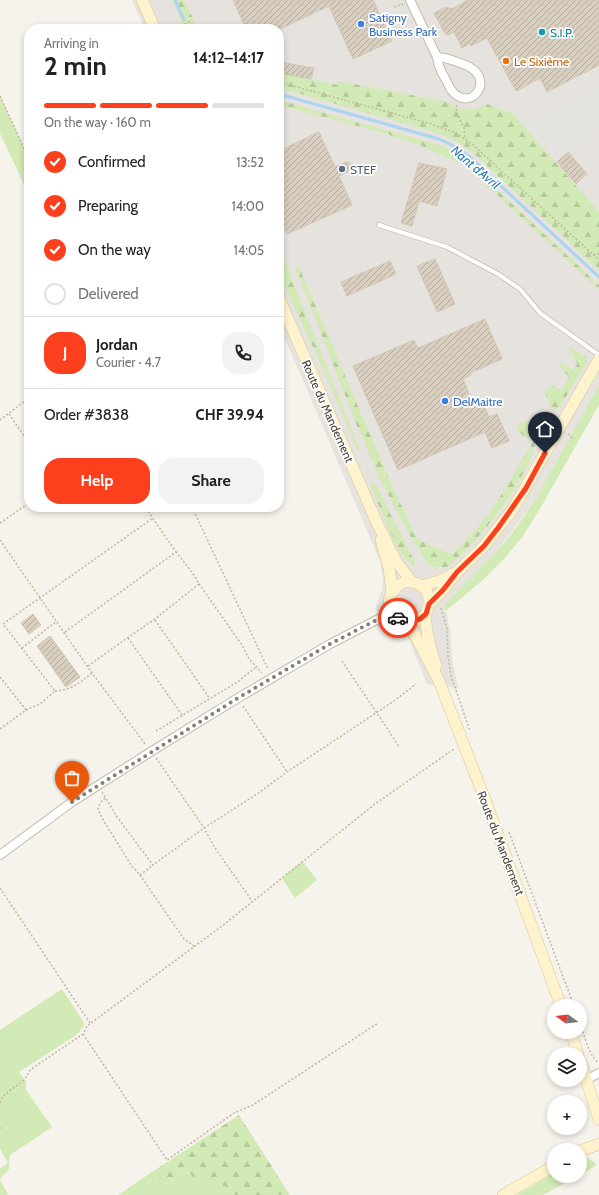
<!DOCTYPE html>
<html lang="en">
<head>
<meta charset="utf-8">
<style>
  :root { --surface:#fff; --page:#f2f2f2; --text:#222; --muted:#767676; --line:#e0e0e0; --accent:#fc3f1d }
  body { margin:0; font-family:Cabin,sans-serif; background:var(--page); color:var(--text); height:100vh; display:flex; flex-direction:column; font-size:15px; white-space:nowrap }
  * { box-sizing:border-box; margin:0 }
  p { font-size:13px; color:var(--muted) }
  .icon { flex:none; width:22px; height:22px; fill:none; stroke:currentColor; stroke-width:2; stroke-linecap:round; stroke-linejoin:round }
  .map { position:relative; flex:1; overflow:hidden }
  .drawer { position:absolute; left:24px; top:24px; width:260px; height:488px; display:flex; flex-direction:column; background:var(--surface); border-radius:16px; box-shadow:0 2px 6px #0003 }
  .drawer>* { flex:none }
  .needle { width:26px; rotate:285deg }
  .fabs { position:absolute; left:547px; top:999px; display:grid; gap:8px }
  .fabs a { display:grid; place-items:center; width:40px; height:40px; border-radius:50%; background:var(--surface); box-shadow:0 2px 6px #0003; font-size:20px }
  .pin { position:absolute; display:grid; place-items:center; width:34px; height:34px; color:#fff; margin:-41px -17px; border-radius:50% 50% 50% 0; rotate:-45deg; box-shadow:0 0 4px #0007 }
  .pin .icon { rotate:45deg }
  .courier { position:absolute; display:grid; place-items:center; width:40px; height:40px; margin:-20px; border:3px solid #fc3f1d; border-radius:50%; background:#fff; color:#222; box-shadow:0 1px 5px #0007 }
  .head em { font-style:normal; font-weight:800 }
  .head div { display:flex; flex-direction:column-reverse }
  .head { display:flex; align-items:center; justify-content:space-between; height:68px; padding:0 20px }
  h1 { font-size:26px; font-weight:800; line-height:30px }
  .bar { display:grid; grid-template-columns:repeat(4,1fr); gap:6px 4px; align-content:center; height:48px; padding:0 20px }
  .bar i { height:5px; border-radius:3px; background:var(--line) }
  .bar .selected { background:var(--accent) }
  .bar p { grid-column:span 4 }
  .line { display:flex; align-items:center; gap:10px; padding:0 20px; border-top:1px solid var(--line) }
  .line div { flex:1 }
  .round { display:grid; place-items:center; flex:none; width:42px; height:42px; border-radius:16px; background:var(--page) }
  ol { padding:0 20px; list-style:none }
  li { display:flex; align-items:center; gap:12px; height:44px }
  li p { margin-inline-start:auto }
  li .icon { padding:4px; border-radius:50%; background:var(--accent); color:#fff; stroke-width:4 }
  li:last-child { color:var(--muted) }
  li i { width:22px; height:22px; border:2px solid var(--line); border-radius:50% }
  .button { display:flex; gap:8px; margin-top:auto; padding:8px 20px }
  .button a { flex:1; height:46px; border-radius:16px; background:var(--accent); color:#fff; font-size:16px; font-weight:800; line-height:46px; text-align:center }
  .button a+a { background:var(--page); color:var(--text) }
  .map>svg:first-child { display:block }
</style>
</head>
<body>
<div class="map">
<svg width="599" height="1195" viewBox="0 0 599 1195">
  <defs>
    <pattern id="forest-firs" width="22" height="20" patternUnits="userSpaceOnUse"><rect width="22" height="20" fill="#d2eab5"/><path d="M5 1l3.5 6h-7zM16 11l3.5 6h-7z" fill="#b6ca9c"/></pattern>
    <pattern id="building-hatch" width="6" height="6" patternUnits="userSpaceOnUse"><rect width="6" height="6" fill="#d8cfc1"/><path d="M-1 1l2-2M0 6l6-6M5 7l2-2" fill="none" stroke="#b1aa9e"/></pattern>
  </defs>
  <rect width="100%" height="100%" fill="#f6f3ec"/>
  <path fill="#e6e2dd" d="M132,0H599V385L536,498L524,515L495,554L444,606L446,611L450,630L452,660L458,688L427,684L408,637L399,628L388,623L384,624L375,608L382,590L383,579L380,561L306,387L279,326V29H145Z"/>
  <g fill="#d2eab5">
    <path d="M0,96L29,159V181L24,185L0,133Z"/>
    <path d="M322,355L360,450L358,451L318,358Z"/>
    <path d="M599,385V405L541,507L523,536L505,558L484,579L446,611L444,606C459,588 477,573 493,555C510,538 523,518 536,498Z"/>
    <path d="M302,861L317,880L295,898L282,878Z"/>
    <path d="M62,989L83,1021L84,1026L76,1035L19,1072L26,1082V1090L52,1127L10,1155L9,1169L0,1179L8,1195H0V1168L8,1163L0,1148V1030Z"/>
    <path d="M585,1157L593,1161L597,1165L580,1175V1159Z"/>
    <path d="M187,1171L198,1181L205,1176C208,1178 212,1182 216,1184C226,1187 228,1185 235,1195H118L152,1172L162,1186Z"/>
    <path d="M554,1173V1176H578L543,1195H517Z"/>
  </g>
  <g fill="url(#forest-firs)">
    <path d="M172,0H184L198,29H185Z"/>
    <path d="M279,73L338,85V81L448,102C463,112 471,112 487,104L513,114L599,212V270L471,151C458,141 444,135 428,130L279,88Z"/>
    <path d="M279,100L442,146L454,152L467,162L599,285V290L466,166L417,144L387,134L279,105Z"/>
    <path d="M279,247L322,355L318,358L279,273Z"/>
    <path d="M295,267H299L389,479L417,539L452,555L479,526L497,502L534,440C527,438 523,436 518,431L517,426L526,420L537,434C533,475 479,542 447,567H434L428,564L409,534L383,485L358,428Z"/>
    <path d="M569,347L586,356L587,362L561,405L555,410L552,411L545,393L546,389L554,386L561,391L569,377L560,367L561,363L573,370L577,364Z"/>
    <path d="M374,482L415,562L414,568C392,546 382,512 370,484Z"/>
    <path d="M239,1115L290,1195H235C228,1185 226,1187 216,1184C212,1182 208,1179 205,1176L198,1181L187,1171L162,1186L152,1172Z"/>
  </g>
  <path fill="#e5e3e0" d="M599,84V134L555,157L526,123Z"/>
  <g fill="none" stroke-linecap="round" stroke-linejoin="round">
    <g stroke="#a9d4f2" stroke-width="3">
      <path d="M175,0L184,20"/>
      <path d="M279,94L439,139L458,148L472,159L599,277"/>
    </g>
  </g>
  <g fill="url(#building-hatch)" stroke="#d3c7b4">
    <path d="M233,0H373L392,41L353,59L329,6L280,29H273L272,26L266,29H246Z"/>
    <path d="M468,0H599V65L547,92L540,78L516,91L487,38L471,46L470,43L462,48L454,32L448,35L444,32L434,13L446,7L452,9Z"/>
    <path d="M279,62L314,68L311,79L279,73Z"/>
    <path d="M319,132L335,167L346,162L350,163L351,165V170L339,176L352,205L287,234L279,218V151Z"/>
    <path d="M568,152L587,174L576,184L557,162Z"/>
    <path d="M419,163L447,169L437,206L419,201L412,226L401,223Z"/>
    <path d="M435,259L455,304L437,312L417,266Z"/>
    <path d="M390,261L396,274L347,296L341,282Z"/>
    <path d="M485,319L502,359L470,373L471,375L463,379L475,408L483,404L489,417L497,414L509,441L492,448L485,432L398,470L353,366L414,340L418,348Z"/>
    <path d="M33,614L41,625L29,634L21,623Z"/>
    <path d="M50,636L80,677L66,687L37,646Z"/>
  </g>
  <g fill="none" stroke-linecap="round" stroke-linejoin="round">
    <defs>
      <path id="lane" d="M379,225L447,247L498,274L520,289L540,313L599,355"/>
      <g id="street">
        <path d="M410,0L437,57C438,66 441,72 446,80C448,83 449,88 452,91C471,114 499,77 463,64C454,61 446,57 437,57"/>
        <path d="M0,855L72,802L152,751L238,698L330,644L392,612"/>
        <path d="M586,1080L599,1073"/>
      </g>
      <g id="secondary">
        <path d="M142,0L155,29"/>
        <path d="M279,298L377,523L396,561L412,582"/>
        <path d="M381,540L389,568L392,591"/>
        <path d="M421,586L439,581L455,573"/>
        <path d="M429,604L443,590L457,572L484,546L513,509L599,359"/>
        <path d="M426,614C406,635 377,608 395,589C399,584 405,581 411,582C422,583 430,592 429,603C429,607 426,611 426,615C425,620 426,625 427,630C428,642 433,655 436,666"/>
        <path d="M404,621L415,635L439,681L486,802L561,1006"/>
        <path d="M571,1032L578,1054"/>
        <path d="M580,1060L599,1120"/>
        <path d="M580,1151L599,1144"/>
        <path d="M503,1195L554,1166"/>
      </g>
    </defs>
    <use href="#lane" stroke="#c2bbae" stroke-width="5.5"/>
    <use href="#street" stroke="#c2bbae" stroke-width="10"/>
    <use href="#secondary" stroke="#d6c79b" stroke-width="12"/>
    <g stroke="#c4b79f" stroke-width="1.5" stroke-dasharray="2 2" stroke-linecap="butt">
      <path d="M394,7L403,4"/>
      <path d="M181,26L191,21"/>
      <path d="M279,82L428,123L456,133L472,144L599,260"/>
      <path d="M0,96L29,159"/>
      <path d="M457,105L456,112L464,128L465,139"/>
      <path d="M593,254H599"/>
      <path d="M9,414L29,443"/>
      <path d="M0,420L29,398"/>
      <path d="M568,434L574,439"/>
      <path d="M192,507L268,669"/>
      <path d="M0,523L29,503"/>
      <path d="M0,540L92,673L145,744"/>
      <path d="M199,584L242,645L249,659L262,673"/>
      <path d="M441,608L447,629L448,656L451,676L470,731"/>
      <path d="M155,620L210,699"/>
      <path d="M65,632L176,552L145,507"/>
      <path d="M128,638L182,715"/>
      <path d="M22,648L57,621"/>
      <path d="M342,661C361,690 381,718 399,747"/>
      <path d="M88,666L123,641L155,619L199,584L192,572L176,552"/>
      <path d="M0,677L26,710L0,729"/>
      <path d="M55,691C72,690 79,683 92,673"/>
      <path d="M243,706L287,772"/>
      <path d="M26,710L40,704L55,691L3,624L153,518"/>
      <path d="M156,731L236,683L256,667"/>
      <path d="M156,758L204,828L215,848L252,901"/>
      <path d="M102,792L117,817L153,865L204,828L257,794L287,772L394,701L416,684"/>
      <path d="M105,798L100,803L98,809L102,818L131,865L140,875L184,939L194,946"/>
      <path d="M509,832L574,1006"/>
      <path d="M140,875L153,865"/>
      <path d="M0,888L90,1023"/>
      <path d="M580,1024C585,1036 588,1055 599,1063"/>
      <path d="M83,1034L167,1160L234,1113L253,1105L378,1023"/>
      <path d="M0,1103C4,1088 23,1088 30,1070L83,1034L87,1026L222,926L375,804L454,749"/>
      <path d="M0,1127V1131"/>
    </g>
    <use href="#lane" stroke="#fff" stroke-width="4"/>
    <use href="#street" stroke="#fff" stroke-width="8"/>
    <use href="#secondary" stroke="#fff3cd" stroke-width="11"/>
  </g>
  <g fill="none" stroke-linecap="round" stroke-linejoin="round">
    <path stroke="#878178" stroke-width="4" stroke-dasharray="0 7.2" d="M72,802L238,698L330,644L392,612L398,618"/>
    <path stroke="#fc3f1d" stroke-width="5" d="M398,618L404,621L412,622L420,619L426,614L429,604L443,590L457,572L484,546L498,528L526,488L545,453"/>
  </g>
  <g fill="#3f7fe0" stroke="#fff" stroke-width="1.5">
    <circle cx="361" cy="24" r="4"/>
    <circle cx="445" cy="401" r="4"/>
  </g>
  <circle fill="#0f9aa8" stroke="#fff" stroke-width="1.5" cx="542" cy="32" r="4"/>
  <circle fill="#e8710a" stroke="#fff" stroke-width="1.5" cx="506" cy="61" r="4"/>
  <circle fill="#5c6f8a" stroke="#fff" stroke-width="1.5" cx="342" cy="169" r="4"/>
  <g text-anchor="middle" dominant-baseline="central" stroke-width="3.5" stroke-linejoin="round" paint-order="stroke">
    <g font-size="12" fill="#366cbe" stroke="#fff" text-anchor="start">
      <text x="369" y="17">Satigny<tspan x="369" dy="14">Business Park</tspan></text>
      <text x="453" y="401">DelMaitre</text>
    </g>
    <g font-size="12" fill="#0d838f" stroke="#fff" text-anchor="start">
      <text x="550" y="32">S.I.P.</text>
    </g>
    <g font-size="12" fill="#c56008" stroke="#fff" text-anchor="start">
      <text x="514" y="61">Le Sixième</text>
    </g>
    <g font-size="12" fill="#4e5e75" stroke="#fff" text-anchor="start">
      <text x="350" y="169">STEF</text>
    </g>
    <g font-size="12" fill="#4b4439" stroke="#fff">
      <text transform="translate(328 411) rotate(66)">Route du Mandement</text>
      <text transform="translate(501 843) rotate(69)">Route du Mandement</text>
    </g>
    <g font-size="13" font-style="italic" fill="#2e7ab2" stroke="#fff">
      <text transform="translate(476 167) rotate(40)">Nant d'Avril</text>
    </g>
  </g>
</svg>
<div class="fabs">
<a><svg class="needle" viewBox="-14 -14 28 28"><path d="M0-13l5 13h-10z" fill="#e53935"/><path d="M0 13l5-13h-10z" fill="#767676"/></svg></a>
<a><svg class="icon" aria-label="layers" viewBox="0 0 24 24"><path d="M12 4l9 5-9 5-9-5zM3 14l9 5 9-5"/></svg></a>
<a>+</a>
<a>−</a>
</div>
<div class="pin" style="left:72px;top:802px;background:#ea580c"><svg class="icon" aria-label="bag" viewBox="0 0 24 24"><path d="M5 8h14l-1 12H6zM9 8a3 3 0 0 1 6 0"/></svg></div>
<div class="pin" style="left:545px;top:453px;background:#1f2937"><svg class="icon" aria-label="home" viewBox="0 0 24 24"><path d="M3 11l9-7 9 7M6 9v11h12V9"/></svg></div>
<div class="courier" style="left:398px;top:618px"><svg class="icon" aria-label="car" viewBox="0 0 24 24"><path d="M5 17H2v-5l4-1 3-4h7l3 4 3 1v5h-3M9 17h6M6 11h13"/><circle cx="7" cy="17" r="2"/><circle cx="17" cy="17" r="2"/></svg></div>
<section class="drawer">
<div class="head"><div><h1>2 min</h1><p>Arriving in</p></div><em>14:12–14:17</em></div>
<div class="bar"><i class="selected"></i><i class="selected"></i><i class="selected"></i><i></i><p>On the way · 160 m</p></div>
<ol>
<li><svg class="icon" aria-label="check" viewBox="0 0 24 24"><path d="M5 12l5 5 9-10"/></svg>Confirmed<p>13:52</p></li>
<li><svg class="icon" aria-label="check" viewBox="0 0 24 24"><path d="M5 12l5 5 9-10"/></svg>Preparing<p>14:00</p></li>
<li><svg class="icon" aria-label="check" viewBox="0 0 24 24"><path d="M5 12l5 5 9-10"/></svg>On the way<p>14:05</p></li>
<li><i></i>Delivered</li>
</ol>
<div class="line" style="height:72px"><b class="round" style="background:var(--accent);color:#fff">J</b><div><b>Jordan</b><p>Courier · 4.7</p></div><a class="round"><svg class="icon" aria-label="phone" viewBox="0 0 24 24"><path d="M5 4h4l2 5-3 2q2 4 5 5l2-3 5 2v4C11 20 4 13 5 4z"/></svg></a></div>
<div class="line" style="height:52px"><div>Order #3838</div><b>CHF 39.94</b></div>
<div class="button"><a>Help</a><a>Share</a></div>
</section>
</div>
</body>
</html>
